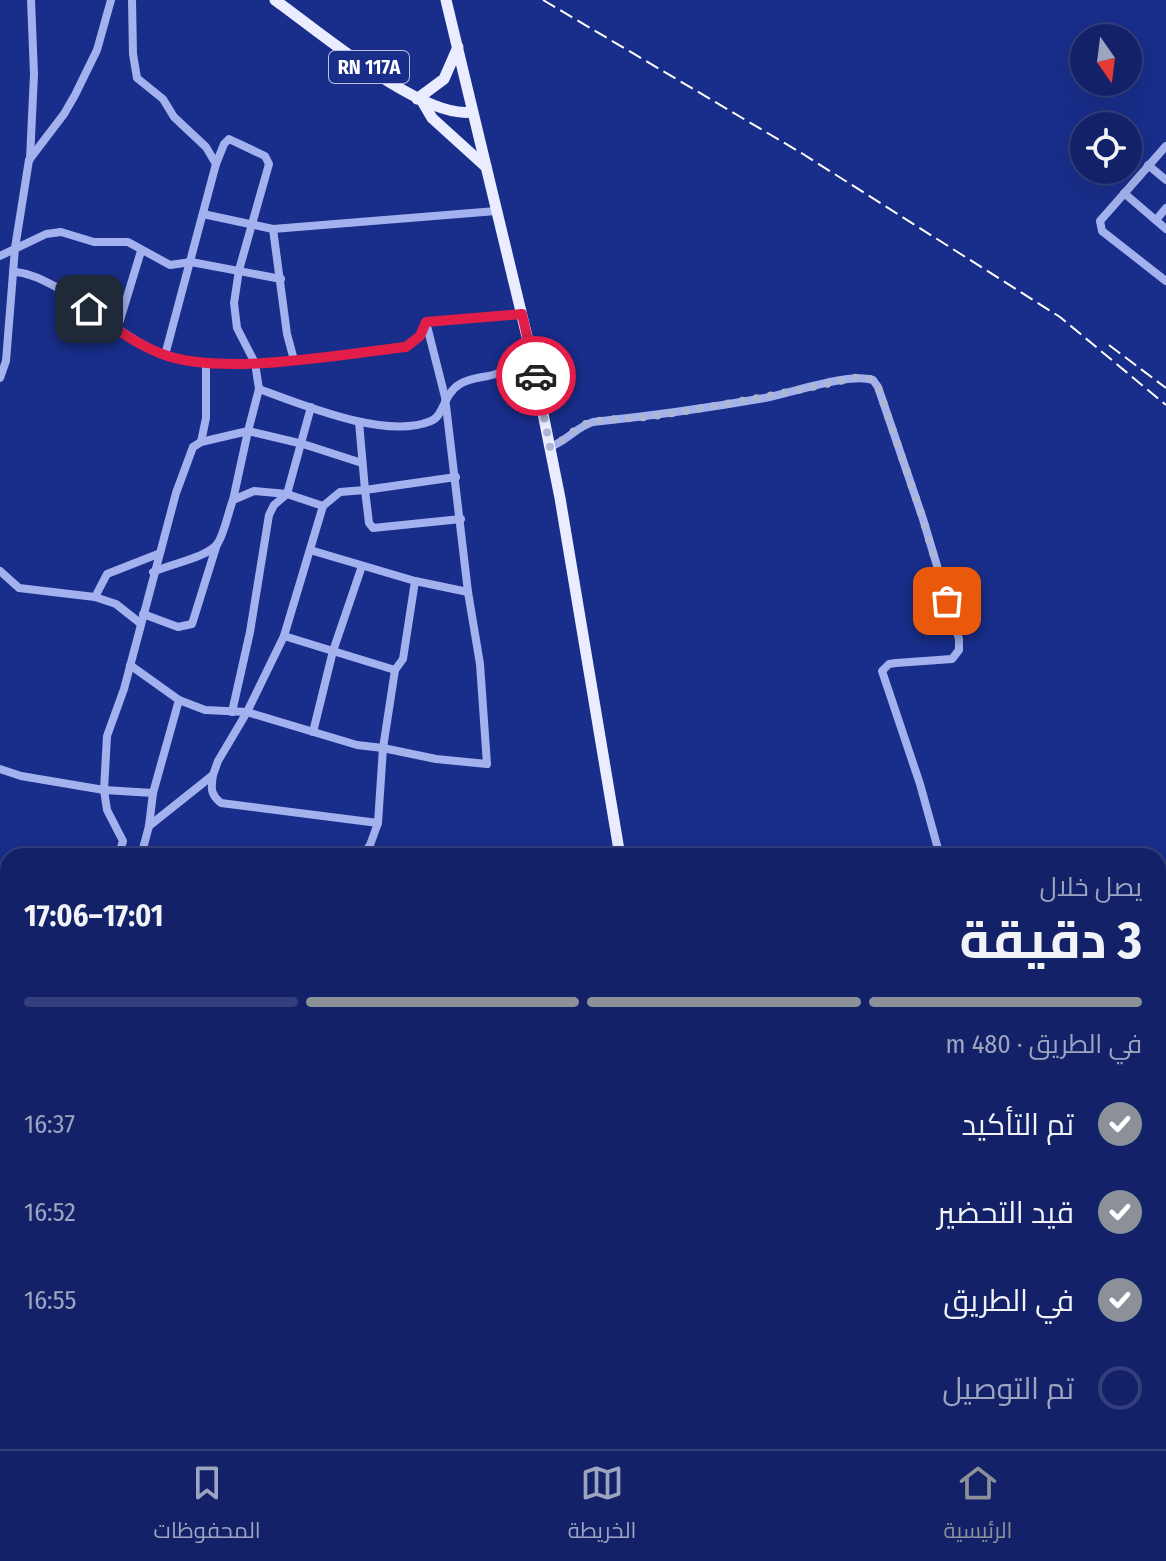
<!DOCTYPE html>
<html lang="ar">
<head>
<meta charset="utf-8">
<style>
  :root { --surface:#132268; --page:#202f71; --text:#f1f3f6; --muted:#9da4c0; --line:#323f7c; --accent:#8c9099 }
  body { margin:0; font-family:"Fira Sans Condensed",Cairo,sans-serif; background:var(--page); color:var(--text); direction:rtl; height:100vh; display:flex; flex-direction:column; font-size:30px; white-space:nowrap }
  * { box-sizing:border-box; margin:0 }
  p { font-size:26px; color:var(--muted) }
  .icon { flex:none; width:44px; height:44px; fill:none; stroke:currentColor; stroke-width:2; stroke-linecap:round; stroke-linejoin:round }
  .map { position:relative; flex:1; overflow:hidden; direction:ltr }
  .panel { position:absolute; left:0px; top:848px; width:1166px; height:602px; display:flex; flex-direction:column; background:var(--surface); border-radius:24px 24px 0 0; box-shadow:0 8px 32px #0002,0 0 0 2px var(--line); direction:rtl }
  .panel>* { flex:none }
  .needle { width:52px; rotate:166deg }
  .fabs { position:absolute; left:1070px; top:24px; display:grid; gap:16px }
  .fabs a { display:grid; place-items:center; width:72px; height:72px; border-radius:50%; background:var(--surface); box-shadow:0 8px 32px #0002,0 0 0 2px var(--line); font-size:40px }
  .pin { position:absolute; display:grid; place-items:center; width:68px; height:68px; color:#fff; margin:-34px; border-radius:16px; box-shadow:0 4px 12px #0006 }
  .courier { position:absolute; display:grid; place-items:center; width:80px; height:80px; margin:-40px; border:6px solid #e11d48; border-radius:50%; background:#fff; color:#222; box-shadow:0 2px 10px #0007 }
  .headline em { font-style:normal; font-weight:700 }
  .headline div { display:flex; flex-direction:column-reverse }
  .headline { display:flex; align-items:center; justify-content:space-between; height:136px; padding:0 24px }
  h1 { font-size:52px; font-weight:700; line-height:60px }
  .bar { display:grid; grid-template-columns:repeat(4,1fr); gap:12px 8px; align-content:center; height:96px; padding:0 24px }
  .bar i { height:10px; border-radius:6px; background:var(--line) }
  .bar .on { background:var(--accent) }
  .bar p { grid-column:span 4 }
  ol { padding:0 24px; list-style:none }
  li { display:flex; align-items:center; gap:24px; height:88px }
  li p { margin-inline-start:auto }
  li .icon { padding:8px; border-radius:50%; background:var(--accent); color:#fff; stroke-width:4 }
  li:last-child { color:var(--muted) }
  li i { width:44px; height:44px; border:4px solid var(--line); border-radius:50% }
  .tab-bar { display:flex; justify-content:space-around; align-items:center; height:112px; border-top:2px solid var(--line); background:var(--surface); font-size:22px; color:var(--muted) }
  .tab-bar a { display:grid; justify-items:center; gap:4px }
  .tab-bar .on { color:var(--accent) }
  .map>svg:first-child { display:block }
</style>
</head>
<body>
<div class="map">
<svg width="1166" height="1449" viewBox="0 0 1166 1449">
  <rect width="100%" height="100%" fill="#192e8b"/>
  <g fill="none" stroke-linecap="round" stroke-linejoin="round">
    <g stroke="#a3b2ee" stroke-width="8">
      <path d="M132,0L133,54L137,78L163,99L174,117L206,147L216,164"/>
      <path d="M1166,146L1100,221L1102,231L1166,281"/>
      <path d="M30,159L34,74L31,0"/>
      <path d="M1148,165L1166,180"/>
      <path d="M1124,193L1166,229"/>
      <path d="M203,214L273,229"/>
      <path d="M1156,220L1166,208"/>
      <path d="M0,256L46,234L61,232L94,242H128L170,265L191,262L281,279"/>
      <path d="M13,272C54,272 118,337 162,354C221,377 342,354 406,347L420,336L426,322L522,314"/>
      <path d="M117,330L141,251"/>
      <path d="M165,355L216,164L224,144L229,139L265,156L269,164L239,270L234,303L237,328L255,363L259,389C303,405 386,440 431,421C444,416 443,394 460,384C472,377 483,378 496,374C509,369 520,358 530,349"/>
      <path d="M294,360L287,334L273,229L496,211"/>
      <path d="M0,378L6,361L15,248L29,160L64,114L75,95L97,50L111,0"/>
      <path d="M201,442L206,418V363"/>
      <path d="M550,447C567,441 576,427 593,422C651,416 708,408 765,398C792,393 850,372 873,380L878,387L923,519L959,639V650L952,659L896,663L889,664L882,671L920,784L940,856"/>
      <path d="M456,477L365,490L369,523L373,528L461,519"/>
      <path d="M233,500L248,431L303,444L362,463"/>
      <path d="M310,550L415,581L468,592"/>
      <path d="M0,571L19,588L95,597L116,604L140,623"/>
      <path d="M153,572C170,564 209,557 218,543C225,531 228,513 233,500L254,491L287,494L311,407"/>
      <path d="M95,597L107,574L158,554"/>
      <path d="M143,614L178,627L192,624L217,544"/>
      <path d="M284,636L395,670"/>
      <path d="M130,665L179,700L205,710L247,712L357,745L383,748L436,759L487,764L480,664L468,592L445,397L426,322"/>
      <path d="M232,712L250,632L269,515L274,505L287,494L323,506L340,492L365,490L359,422"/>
      <path d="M313,732L333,651L362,566"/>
      <path d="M0,769L21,776L104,790L153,793"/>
      <path d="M213,775C211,788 210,794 221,803L378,823"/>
      <path d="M149,826L213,775L218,761L247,712L284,636L323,506"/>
      <path d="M108,856L120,851L123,841L107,810L104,790L107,736L124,689L176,493L193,447L201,442L248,431L259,389"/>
      <path d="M141,856L149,826L153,793L179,700"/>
      <path d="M362,856L370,845L378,823L383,748L395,670L403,659L415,581"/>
      <path d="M1158,1059L1166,1063"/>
      <path d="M745,1442L746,1449"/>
      <path d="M491,1449L497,1442"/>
    </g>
    <g stroke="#eaedff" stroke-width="11">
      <path d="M275,0C317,30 422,119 471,112"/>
      <path d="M446,0L530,349L560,498L620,856"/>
      <path d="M417,99L444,79L458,47"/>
      <path d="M422,101L432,118L486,167"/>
      <path d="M0,927L8,929"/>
      <path d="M718,1442L719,1449"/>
    </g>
    <g stroke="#fff" stroke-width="2" stroke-dasharray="14 6" stroke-linecap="butt">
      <path d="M543,0L803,154L1060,317L1166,405"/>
      <path d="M1109,345L1166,388"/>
    </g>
  </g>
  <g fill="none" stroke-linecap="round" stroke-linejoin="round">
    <path stroke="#aeb6d6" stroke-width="8" stroke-dasharray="0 14.4" d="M536,376L550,447C566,441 575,426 592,422C614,418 637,419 660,415C725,405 790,392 854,378C865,377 872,377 878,387L923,519L947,601"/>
    <path stroke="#e11d48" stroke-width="10" d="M89,309C112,326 135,344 162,354C222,377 341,354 406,347L420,336L426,322L522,314L536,376"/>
  </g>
  <g text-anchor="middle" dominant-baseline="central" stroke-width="6" stroke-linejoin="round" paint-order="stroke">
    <rect fill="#192e8b" stroke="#bac0dc" stroke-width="2" x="329" y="51" width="80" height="32" rx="6"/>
    <g font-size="20" font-weight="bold" fill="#fff">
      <text x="369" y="67">RN 117A</text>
    </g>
  </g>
</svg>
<div class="fabs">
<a><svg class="needle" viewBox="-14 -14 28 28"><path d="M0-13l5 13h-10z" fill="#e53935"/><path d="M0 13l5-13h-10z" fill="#9da4c0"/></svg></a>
<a><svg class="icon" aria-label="locate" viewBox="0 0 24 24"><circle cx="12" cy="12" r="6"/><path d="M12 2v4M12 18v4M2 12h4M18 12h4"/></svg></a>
</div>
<div class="pin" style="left:947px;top:601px;background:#ea580c"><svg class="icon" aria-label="bag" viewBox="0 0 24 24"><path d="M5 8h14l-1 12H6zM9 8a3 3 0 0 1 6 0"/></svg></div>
<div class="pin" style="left:89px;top:309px;background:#1f2937"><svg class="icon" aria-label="home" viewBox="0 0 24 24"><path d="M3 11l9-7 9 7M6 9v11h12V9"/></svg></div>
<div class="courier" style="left:536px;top:376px"><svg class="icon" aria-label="car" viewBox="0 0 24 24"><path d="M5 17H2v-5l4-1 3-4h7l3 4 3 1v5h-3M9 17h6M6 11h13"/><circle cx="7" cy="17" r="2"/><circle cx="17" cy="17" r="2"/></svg></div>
<section class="panel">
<div class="headline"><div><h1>3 دقيقة</h1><p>يصل خلال</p></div><em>17:01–17:06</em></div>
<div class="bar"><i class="on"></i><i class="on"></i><i class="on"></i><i></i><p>في الطريق · 480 m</p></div>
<ol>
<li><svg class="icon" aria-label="check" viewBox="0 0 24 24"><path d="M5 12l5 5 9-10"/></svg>تم التأكيد<p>16:37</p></li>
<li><svg class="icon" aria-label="check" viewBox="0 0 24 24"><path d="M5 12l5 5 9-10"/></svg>قيد التحضير<p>16:52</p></li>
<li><svg class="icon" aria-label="check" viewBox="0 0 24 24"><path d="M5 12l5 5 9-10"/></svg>في الطريق<p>16:55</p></li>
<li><i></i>تم التوصيل</li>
</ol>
</section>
</div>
<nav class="tab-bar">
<a class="on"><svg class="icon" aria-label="home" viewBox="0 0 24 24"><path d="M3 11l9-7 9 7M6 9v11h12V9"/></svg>الرئيسية</a>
<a><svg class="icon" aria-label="map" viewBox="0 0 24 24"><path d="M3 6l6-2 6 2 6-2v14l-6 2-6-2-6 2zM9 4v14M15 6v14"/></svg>الخريطة</a>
<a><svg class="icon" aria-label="saved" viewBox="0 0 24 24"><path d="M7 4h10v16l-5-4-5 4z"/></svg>المحفوظات</a>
</nav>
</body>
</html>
